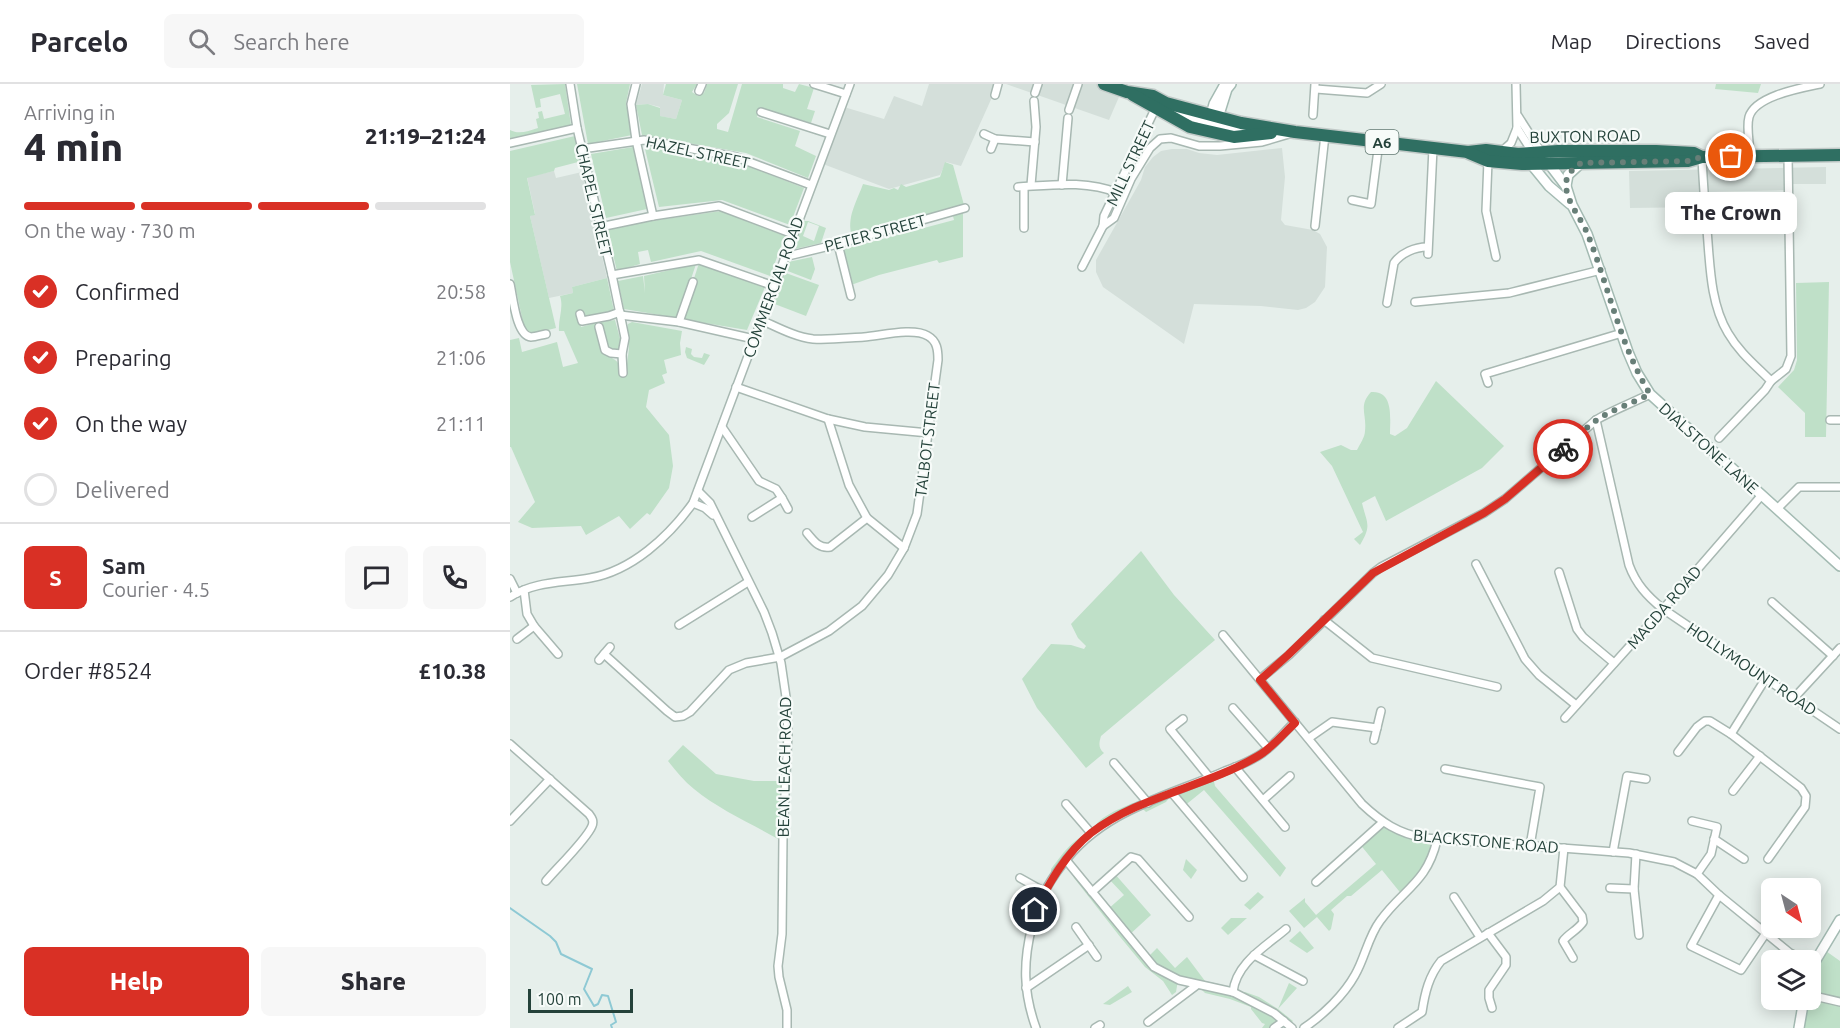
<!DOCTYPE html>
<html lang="en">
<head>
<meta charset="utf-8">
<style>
  :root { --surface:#fff; --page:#f7f7f7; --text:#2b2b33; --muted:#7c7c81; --line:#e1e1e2; --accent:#d93025 }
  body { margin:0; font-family:Ubuntu,sans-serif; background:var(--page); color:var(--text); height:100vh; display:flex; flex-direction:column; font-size:22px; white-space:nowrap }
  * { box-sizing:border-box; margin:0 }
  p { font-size:20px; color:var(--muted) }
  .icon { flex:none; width:33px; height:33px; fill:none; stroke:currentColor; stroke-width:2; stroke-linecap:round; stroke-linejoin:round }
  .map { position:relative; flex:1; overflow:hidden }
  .panel { display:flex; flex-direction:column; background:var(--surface); width:510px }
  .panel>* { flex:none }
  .needle { width:39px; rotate:144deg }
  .controls { position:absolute; left:1251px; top:794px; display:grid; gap:12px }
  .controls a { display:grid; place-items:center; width:60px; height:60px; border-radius:9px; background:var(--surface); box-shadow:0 3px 15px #0003; font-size:30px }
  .scale { position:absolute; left:18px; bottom:15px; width:105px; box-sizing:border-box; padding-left:6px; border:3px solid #24423a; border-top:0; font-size:16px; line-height:21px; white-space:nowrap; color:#24423a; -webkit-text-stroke:4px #f7fbf9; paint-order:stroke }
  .pin { position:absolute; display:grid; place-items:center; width:51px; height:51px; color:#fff; margin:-26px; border:3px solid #fff; border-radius:50%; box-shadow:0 2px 6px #0007 }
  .courier { position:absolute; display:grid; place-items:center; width:60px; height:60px; margin:-30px; border:4px solid #d93025; border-radius:50%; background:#fff; color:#222; box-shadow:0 2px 8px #0007 }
  .bubble { position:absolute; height:42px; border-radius:9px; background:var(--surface); box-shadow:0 3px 15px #0003; font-size:20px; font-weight:800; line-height:42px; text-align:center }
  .overview em { font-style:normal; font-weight:800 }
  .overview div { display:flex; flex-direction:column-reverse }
  .overview { display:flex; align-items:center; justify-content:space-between; height:102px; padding:0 24px }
  h1 { font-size:39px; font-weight:800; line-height:45px }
  .bar { display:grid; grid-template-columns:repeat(4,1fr); gap:9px 6px; align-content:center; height:72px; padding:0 24px }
  .bar i { height:8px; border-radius:4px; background:var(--line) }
  .bar .on { background:var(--accent) }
  .bar p { grid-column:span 4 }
  .line { display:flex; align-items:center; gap:15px; padding:0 24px; border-top:2px solid var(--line) }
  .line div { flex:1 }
  .round { display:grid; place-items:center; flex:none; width:63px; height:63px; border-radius:9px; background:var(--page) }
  ol { padding:0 24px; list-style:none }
  li { display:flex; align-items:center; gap:18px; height:66px }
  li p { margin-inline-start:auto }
  li .icon { padding:6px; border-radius:50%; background:var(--accent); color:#fff; stroke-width:4 }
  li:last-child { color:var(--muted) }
  li i { width:33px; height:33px; border:3px solid var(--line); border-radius:50% }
  .button { display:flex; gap:12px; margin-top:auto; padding:12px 24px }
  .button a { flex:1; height:69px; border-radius:9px; background:var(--accent); color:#fff; font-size:24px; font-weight:800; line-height:69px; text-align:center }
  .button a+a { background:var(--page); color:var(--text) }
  header { display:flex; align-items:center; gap:36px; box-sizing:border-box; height:84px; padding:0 30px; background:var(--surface); border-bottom:2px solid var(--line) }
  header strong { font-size:28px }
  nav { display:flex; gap:33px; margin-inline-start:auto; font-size:21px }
  .search { width:420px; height:54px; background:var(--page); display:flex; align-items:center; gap:15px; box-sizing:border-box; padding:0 21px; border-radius:9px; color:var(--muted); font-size:22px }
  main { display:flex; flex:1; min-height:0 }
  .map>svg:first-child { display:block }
</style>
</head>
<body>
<header>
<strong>Parcelo</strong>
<div class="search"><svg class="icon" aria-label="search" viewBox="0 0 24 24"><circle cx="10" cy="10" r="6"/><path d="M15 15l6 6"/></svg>Search here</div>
<nav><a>Map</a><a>Directions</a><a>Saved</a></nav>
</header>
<main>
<section class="panel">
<div class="overview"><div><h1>4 min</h1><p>Arriving in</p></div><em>21:19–21:24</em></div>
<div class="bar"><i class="on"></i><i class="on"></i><i class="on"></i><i></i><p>On the way · 730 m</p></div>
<ol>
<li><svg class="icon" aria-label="check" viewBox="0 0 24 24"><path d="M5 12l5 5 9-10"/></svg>Confirmed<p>20:58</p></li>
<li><svg class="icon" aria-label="check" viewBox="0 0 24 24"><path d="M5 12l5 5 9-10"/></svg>Preparing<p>21:06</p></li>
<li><svg class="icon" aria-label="check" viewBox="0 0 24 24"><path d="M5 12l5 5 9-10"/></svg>On the way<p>21:11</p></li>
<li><i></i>Delivered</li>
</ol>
<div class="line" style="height:108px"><b class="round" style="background:var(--accent);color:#fff">S</b><div><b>Sam</b><p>Courier · 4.5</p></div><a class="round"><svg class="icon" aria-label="chat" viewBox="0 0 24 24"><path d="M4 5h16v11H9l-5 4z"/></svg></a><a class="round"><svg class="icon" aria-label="phone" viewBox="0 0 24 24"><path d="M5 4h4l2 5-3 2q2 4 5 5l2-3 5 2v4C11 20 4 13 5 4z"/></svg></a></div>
<div class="line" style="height:78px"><div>Order #8524</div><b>£10.38</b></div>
<div class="button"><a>Help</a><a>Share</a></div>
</section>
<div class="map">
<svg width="1330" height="944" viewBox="0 0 1330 944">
  <rect width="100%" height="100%" fill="#e6efeb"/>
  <g fill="#d4dfda">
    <path d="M132,0H154L153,11L172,16L166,35L149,32L150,23L138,20L126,21Z"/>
    <path d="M419,0H488L451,82L436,78L430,91L379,105L313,80L334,23L374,35L384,12L412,22Z"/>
    <path d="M496,0H594L612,6L599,36Z"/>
    <path d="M772,64L775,93L771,136L775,141L803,146L810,150L817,163L815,203L805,218L796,224L788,226L751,222L684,220L674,260L593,203L586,188V176L631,96L635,83L643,73L651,67L662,65H677L689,69L707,71Z"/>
    <path d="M1316,83V100H1281V106L1198,108V123L1120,124L1119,87Z"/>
    <path d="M44,87L46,94L72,88L97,194L62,203L63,209L39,214L20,132L25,130L17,93Z"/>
  </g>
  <g fill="#bfe0c8" fill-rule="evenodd">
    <path d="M55,0L61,41L0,55V46C9,51 18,47 28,44L26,35L29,34L28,28L32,27L34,35L55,30L50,10L30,15L31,23L26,24L21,1Z"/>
    <path d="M67,0H120L116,19L122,51L78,60Z"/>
    <path d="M156,0H187L182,8L188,12L194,9L197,0H228L219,29L207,40V45L218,48L232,0H273V4L285,8L289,0L304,4L297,25L305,27L301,39L254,25L249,27L247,33L290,47L285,62L306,72L298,94L236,69L132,51L126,21L138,20L150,24V32L166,35L172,16L153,11Z"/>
    <path d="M1206,0H1251L1248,9L1205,5Z"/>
    <path d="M65,52L72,77L45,84L44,87L17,94L25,131L20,132L46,244L22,250C16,248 15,244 13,238L0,178V67Z"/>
    <path d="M123,63L137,125L96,134L81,70Z"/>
    <path d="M137,63L230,79L294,104L280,141L212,116L149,123L135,65Z"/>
    <path d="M435,78L443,81L454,121L342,152C336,134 347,117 353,100L379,106L384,104L388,106L391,100L396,103L430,93Z"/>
    <path d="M211,127L275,152L260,192L191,167L141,178L138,166L128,168L130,180L107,187L97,146L141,137Z"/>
    <path d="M453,129V173L429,179L427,176L369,191L341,201L331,166L444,136L443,132Z"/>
    <path d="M293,137H298L316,144L311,159L285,165L283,163ZM298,138L309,142L304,157L293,152Z"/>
    <path d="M302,173L305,185L301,196L275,186L278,178Z"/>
    <path d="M189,179L234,194L255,203L237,246L171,235Z"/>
    <path d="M186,180L168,234L114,225L108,197L133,192L135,209L134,192Z"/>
    <path d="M273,188L309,201L296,232L262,219Z"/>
    <path d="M97,194L104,227L76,235L74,227L68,230L71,243L86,239L94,268C106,279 108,272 112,292L117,290C116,279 119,271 119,260C119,253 116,247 118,240L122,238L172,247L170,259L171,271L154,276L157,289L152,291L155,299L139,306L136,323L159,351L163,382L159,404L140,431L137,429L120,445L109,432L76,451L71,442L22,444L8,438L25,418L1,363H0V256L9,254L12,268L47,258L53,283L68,279L54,247H49C48,235 54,224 50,212L63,209L62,203Z"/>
    <path d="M1319,198L1316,353H1295V329L1268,303L1284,286L1287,276L1286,199Z"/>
    <path d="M105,236L111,258L109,266L101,267L97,264L91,238Z"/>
    <path d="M176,263L182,265L181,270L184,273L192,274L194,269L200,271L194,281L177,274L175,268Z"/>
    <path d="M926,297L994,362L972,384L876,437L865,412L852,419C857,440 862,441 850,461L844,455L853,448L822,382L810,368L831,361L841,366H847C850,360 855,353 855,347C857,330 848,322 861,308C884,306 880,334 880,350L885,352L897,344Z"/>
    <path d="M631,467L664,511L705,556L591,652C589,659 588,664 594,669L576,684L527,624L512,595L541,560L561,561L574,565L576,562L568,554L561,540Z"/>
    <path d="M173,661L206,690L244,697H273L270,756C242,740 208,725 184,705C174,697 166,687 158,677Z"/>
    <path d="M703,693L705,702L776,784L770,793L694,706L673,723L662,710L656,718L636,728L630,722L611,730L556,776L597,826L614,811L598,794L604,789L641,831L618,852L637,874L647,864L665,884L677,873L695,897L713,901L723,908H735L749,913L768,925L779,899L787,904L768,925L783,937L779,941L774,937L764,944H752L755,940L752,939L741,925V923L720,915L695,909L687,901L668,896L666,908L662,911L653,897L635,883L611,854L564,794L556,776L541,795V785C552,771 562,754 581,749C587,733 607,726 623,719L630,722Z"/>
    <path d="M873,738L883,744L927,756L923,772L893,812L872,786L841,812H837L821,826L824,830L821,845L819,847L807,833L794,844L779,827L795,814V818L806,831L866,780L849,759Z"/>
    <path d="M676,775L687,786L681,795L673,786Z"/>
    <path d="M748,808L754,813L740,826L734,821Z"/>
    <path d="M721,834H737L718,851L711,844Z"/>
    <path d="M790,847L804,864L797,869L779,857Z"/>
    <path d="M1313,865L1330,877V944H1289L1294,915H1300L1301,891Z"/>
    <path d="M618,902L622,908L600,921L593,920Z"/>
  </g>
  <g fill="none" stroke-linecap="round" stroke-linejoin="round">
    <path stroke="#8ec9d4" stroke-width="2" d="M0,824L40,852L46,858L51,870L82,885L74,905L84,922L88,920L92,911L98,912L106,938L101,941L102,944"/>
    <defs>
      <g id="street">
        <path d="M60,0L67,44L102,191L115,254L112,270L113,289"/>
        <path d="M126,0L121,20L126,56L143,132"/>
        <path d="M304,0L336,10"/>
        <path d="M1006,0L1007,44L1023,69"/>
        <path d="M806,5L857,9L871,0"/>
        <path d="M189,7L192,0"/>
        <path d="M525,9L528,0"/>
        <path d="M485,11L488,0"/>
        <path d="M559,26L568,0"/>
        <path d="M251,28L320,50"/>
        <path d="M803,31L805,0"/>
        <path d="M1008,32L1031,68"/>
        <path d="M474,50L485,55L525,58"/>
        <path d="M0,59L67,44"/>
        <path d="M72,65L134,56L226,73L301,101"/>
        <path d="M481,65L485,55"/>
        <path d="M992,67L1001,59L1007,44"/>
        <path d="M1240,72C1240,60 1236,44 1239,33C1245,12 1291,4 1310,0"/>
        <path d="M1192,73C1193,97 1195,122 1197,146C1200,180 1200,219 1218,249C1229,268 1245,281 1261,297L1255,306L1209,354"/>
        <path d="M978,77L976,127L986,173"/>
        <path d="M521,101L526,43L524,17"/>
        <path d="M552,101L558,34"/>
        <path d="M508,103C542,101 576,96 608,109"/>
        <path d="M514,103V144"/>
        <path d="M842,116L861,120L869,58"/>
        <path d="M593,142L604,134L621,95L640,64L650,55L661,54L689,62H710L752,58L779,50"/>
        <path d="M805,142L815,51"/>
        <path d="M90,143L143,132L209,122L283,150"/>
        <path d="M328,160L341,212"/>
        <path d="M918,170L923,64"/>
        <path d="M274,173L328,160L455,124"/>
        <path d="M572,183L593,142L594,132L646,23"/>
        <path d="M102,191L189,176L264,202"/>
        <path d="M0,200C3,212 6,252 21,253C25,253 31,251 36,250"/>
        <path d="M905,218L999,209L1091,186"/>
        <path d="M877,219L884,179C891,169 905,163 917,163"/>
        <path d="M70,230L72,237L99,232L110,228"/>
        <path d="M110,231L169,238L244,255"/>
        <path d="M169,238L183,198"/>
        <path d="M89,243L95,266L101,269L112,270"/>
        <path d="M1261,297L1276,285L1281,272L1278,72"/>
        <path d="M978,299L975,290L1112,249"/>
        <path d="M226,303L318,335L355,343L419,349"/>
        <path d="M318,335L339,401L357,434L394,464"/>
        <path d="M1086,336L1119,481C1126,500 1137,512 1153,525L1330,645"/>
        <path d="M1320,336H1330"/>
        <path d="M212,343L249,397L266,405L272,414L242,433"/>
        <path d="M188,407L200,419L254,528L262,549L271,579L276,613L278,649L273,753L272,850L268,882L269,893L277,926V944"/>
        <path d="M272,414L278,425"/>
        <path d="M183,419L195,424L203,431"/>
        <path d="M1267,425L1289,403H1330"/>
        <path d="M297,449C304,457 309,465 320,463L357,434"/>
        <path d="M966,480L1015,575L1029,591L1066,621"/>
        <path d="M1049,488L1067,545L1073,553L1104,579"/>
        <path d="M0,495L7,509"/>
        <path d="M14,506L17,530L24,542L48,570"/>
        <path d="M0,513C25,497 52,499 80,494C122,487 159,452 183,419L340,0"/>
        <path d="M1262,518L1323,572"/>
        <path d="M814,536L862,574L987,603"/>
        <path d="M169,541L238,498"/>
        <path d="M713,551L852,720C871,738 889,750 915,754L1119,769L1164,778L1187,790L1209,811L1280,869L1294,876"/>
        <path d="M7,555L24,542"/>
        <path d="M94,570L157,627L165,633L173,632L180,628L219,586L236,579L270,573L319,547L352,522L378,491L394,464L407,430L428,276C428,266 427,257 418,252C403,243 370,252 354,253C337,254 319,256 303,255C285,253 267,243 251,236"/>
        <path d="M89,576L100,563"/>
        <path d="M750,595L779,571L863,489L871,483L974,429L995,415L1086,336C1103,326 1122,319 1140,310"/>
        <path d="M1284,614L1330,564"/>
        <path d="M723,624L758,664"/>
        <path d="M1055,634L1153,525L1251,412"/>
        <path d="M673,635L660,645L700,694"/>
        <path d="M1221,650L1256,594"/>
        <path d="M799,654L822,638L867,644"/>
        <path d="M864,656L871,627"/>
        <path d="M0,660L79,730C82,734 84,737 82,742C77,755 46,785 36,797"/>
        <path d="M1168,668L1187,643L1195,637H1200L1221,650L1291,704L1296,712L1295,723L1258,775"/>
        <path d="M604,679L638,719"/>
        <path d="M725,683L775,743"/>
        <path d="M935,685L1030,703L1020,762"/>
        <path d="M1223,707L1250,672"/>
        <path d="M662,709L733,793"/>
        <path d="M753,716L780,692"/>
        <path d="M556,720L581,749"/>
        <path d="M0,737L40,695"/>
        <path d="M1182,737L1207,743L1201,770L1187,790"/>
        <path d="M1204,755L1234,775"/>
        <path d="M1103,768L1117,692L1136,695"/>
        <path d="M1126,770L1124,805L1129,851"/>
        <path d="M556,776L644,883L669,896L723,908L764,929L782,944"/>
        <path d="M510,794L535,808"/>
        <path d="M806,798L873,738"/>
        <path d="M1050,803L1072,832L1073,838C1068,846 1059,849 1053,857L1063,874"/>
        <path d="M1100,804L1124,805"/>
        <path d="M582,808L621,773L628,775L679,833"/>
        <path d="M1209,811L1181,862L1231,886L1256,849"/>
        <path d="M944,813L970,853"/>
        <path d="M566,843L587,873"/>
        <path d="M978,849L996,873V881L979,906V914L982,924"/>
        <path d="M1260,852L1267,843"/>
        <path d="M744,871L793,897"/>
        <path d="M516,904L579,861"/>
        <path d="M723,908C726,879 755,863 776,845"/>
        <path d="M1300,911L1330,918"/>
        <path d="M638,938L687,901"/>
        <path d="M526,944C513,908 513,878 522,842C527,819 538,799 552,781C592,726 656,713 715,687C726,683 738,678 748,672C762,664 773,649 785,638"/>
        <path d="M585,944L590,941"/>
        <path d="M764,944L774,937"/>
        <path d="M794,944C813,931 834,911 845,891C855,874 858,853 870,837C893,805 917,799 927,756"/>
        <path d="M888,944L912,928C915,908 919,892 931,877L1033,817L1050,803L1054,764"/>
      </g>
      <g id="secondary">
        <path d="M670,28L705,40L743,48"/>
        <path d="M703,35L701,31L704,20L714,2"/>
        <path d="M707,37L717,5L721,0"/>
        <path d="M1037,77L1056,102L1062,121L1077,150L1118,268L1127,289L1140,310L1330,482"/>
        <path d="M1021,80L1039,102L1060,120"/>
        <path d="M1056,102L1058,91L1071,79"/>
        <path d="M1300,891L1303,881L1330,836"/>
        <path d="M1289,944L1294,915"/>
      </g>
      <g id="highway">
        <path d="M594,0L617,8L643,12L656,19L731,39L785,48L958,68L976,66L1008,70L1048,67H1146L1184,69L1192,73"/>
        <path d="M623,11L680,43L724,53L761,49"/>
        <path d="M959,69L978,77L1012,80L1178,77L1192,73L1330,71"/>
      </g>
    </defs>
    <use href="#street" stroke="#a8b8b2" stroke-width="10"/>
    <use href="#secondary" stroke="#a4bbb3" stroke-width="12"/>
    <use href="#highway" stroke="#c2cac8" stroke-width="15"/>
    <use href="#street" stroke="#fff" stroke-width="7"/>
    <use href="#secondary" stroke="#fff" stroke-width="9"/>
    <use href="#highway" stroke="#2f6f62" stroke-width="12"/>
  </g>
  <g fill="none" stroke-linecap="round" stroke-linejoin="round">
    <path stroke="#687f78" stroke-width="6" stroke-dasharray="0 10.8" d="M1053,365C1067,353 1080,339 1095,331C1109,323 1125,318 1140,310C1110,261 1099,204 1078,151C1072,135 1056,118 1056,101C1056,90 1063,85 1071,79L1178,77L1192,73L1221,72"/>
    <path stroke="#d93025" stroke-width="8" d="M525,826C540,798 556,769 581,749C629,712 696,703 748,672C762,664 773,650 785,639L750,596L778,571L863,489L974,429L995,415L1053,365"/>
  </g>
  <g text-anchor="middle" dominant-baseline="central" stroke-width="4.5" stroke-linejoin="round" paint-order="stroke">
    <rect fill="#f7fbf9" stroke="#637a73" stroke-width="1.5" x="855.5" y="46" width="33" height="24" rx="4.5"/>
    <g font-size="15" font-weight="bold" fill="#24423a">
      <text x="872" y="58">A6</text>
    </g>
    <g font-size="16" fill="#24423a" stroke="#f7fbf9">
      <text transform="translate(1075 52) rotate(-1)">BUXTON ROAD</text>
      <text transform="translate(188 68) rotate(12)">HAZEL STREET</text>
      <text transform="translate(620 79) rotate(-65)">MILL STREET</text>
      <text transform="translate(84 116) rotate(77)">CHAPEL STREET</text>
      <text transform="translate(365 149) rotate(-15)">PETER STREET</text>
      <text transform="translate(263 203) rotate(-70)">COMMERCIAL ROAD</text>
      <text transform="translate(417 356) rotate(-83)">TALBOT STREET</text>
      <text transform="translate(1199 364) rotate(42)">DIALSTONE LANE</text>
      <text transform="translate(1154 523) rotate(-49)">MAGDA ROAD</text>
      <text transform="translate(1242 585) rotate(34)">HOLLYMOUNT ROAD</text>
      <text transform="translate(274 683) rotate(-89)">BEAN LEACH ROAD</text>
      <text transform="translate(976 757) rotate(5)">BLACKSTONE ROAD</text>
    </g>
  </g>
</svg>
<div class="controls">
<a><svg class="needle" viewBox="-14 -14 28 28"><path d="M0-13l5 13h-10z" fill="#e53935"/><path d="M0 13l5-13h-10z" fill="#7c7c81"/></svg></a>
<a><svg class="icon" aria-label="layers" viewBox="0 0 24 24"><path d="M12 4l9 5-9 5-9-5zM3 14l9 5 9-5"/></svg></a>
</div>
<div class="scale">100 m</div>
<div class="pin" style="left:1221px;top:72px;background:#ea580c"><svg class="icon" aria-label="bag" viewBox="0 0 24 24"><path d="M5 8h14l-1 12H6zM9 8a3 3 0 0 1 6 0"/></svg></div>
<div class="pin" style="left:525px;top:826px;background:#1f2937"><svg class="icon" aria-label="home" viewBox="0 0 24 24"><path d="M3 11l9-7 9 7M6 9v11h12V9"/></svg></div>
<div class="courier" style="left:1053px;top:365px"><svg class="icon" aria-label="bike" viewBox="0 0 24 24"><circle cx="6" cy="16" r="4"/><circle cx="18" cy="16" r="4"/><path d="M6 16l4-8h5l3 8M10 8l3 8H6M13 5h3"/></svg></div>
<div class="bubble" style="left:1155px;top:108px;width:132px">The Crown</div>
</div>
</main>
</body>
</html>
